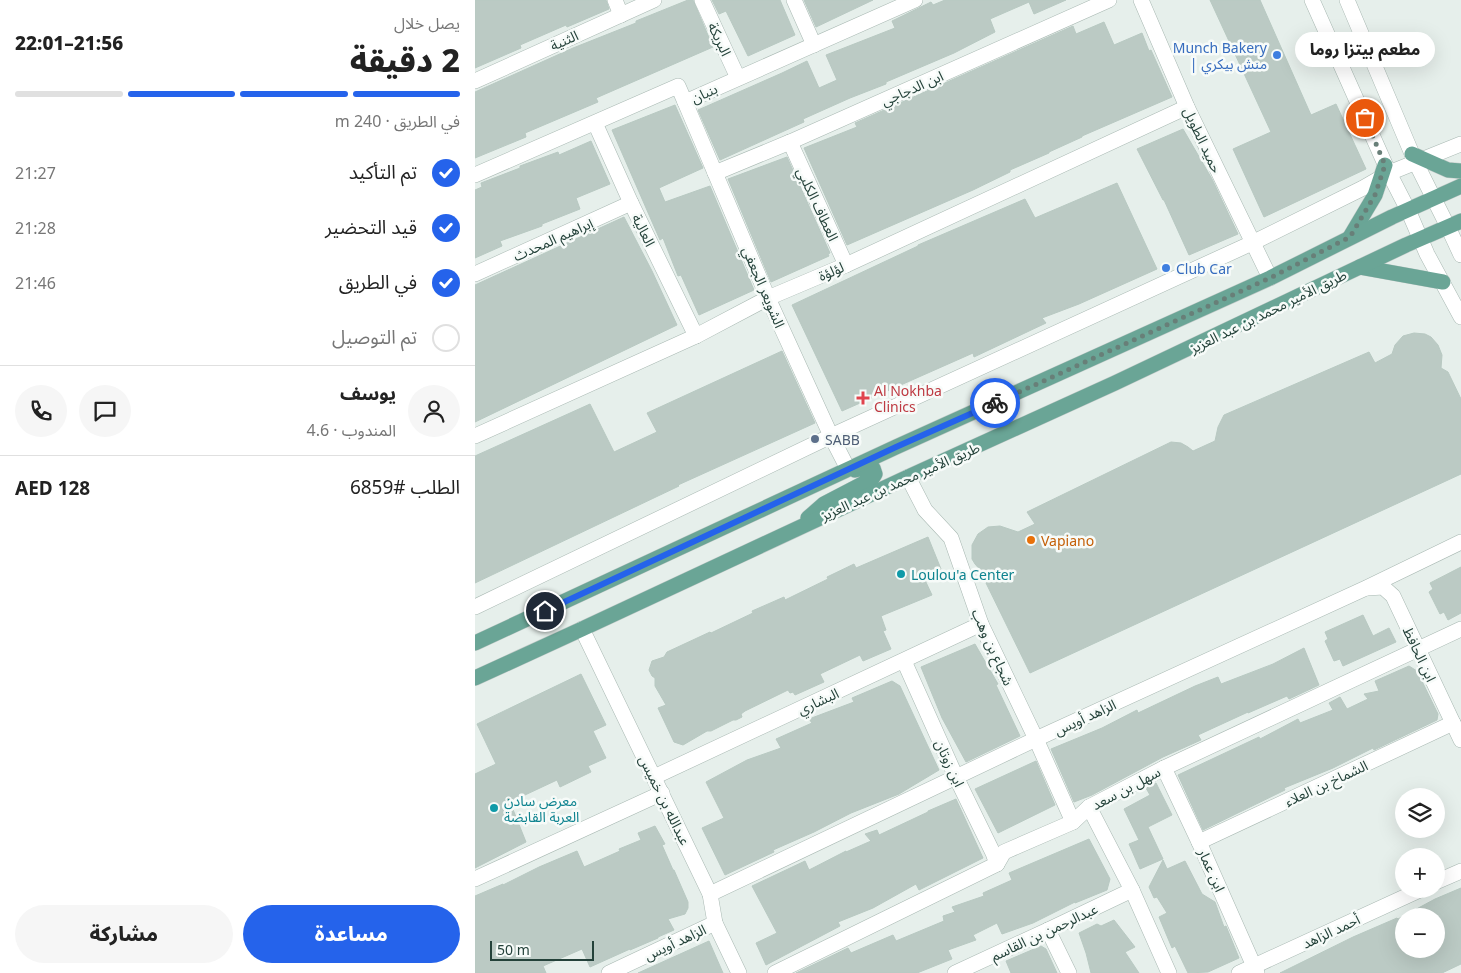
<!DOCTYPE html>
<html lang="ar">
<head>
<meta charset="utf-8">
<style>
  :root { --surface:#fff; --page:#f6f6f6; --text:#222; --muted:#767676; --line:#e0e0e0; --accent:#2563eb }
  body { margin:0; font-family:"Noto Sans","Noto Sans Arabic",sans-serif; background:var(--page); color:var(--text); direction:rtl; height:100vh; display:flex; flex-direction:column; font-size:19px; white-space:nowrap }
  * { box-sizing:border-box; margin:0 }
  p { font-size:16px; color:var(--muted) }
  .icon { flex:none; width:28px; height:28px; fill:none; stroke:currentColor; stroke-width:2; stroke-linecap:round; stroke-linejoin:round }
  .map { position:relative; flex:1; overflow:hidden; direction:ltr }
  .side { display:flex; flex-direction:column; background:var(--surface); width:475px }
  .side>* { flex:none }
  .fabs { position:absolute; left:920px; top:788px; display:grid; gap:10px }
  .fabs a { display:grid; place-items:center; width:50px; height:50px; border-radius:50%; background:var(--surface); box-shadow:0 5px 20px #0002; font-size:25px }
  .scale { position:absolute; left:15px; bottom:12px; width:104px; box-sizing:border-box; padding-left:5px; border:2px solid #24423a; border-top:0; font-size:14px; line-height:18px; white-space:nowrap; color:#24423a; -webkit-text-stroke:4px #f7fbf9; paint-order:stroke }
  .pin { position:absolute; display:grid; place-items:center; width:42px; height:42px; color:#fff; margin:-21px; border:2px solid #fff; border-radius:50%; box-shadow:0 1px 5px #0007 }
  .courier { position:absolute; display:grid; place-items:center; width:50px; height:50px; margin:-25px; border:4px solid #2563eb; border-radius:50%; background:#fff; color:#222; box-shadow:0 1px 6px #0007 }
  .bubble { position:absolute; height:35px; border-radius:18px; background:var(--surface); box-shadow:0 5px 20px #0002; font-size:16px; font-weight:800; line-height:35px; text-align:center; direction:rtl }
  .overview em { font-style:normal; font-weight:800 }
  .overview div { display:flex; flex-direction:column-reverse }
  .overview { display:flex; align-items:center; justify-content:space-between; height:85px; padding:0 15px }
  h1 { font-size:32px; font-weight:800; line-height:38px }
  .bar { display:grid; grid-template-columns:repeat(4,1fr); gap:8px 5px; align-content:center; height:60px; padding:0 15px }
  .bar i { height:6px; border-radius:4px; background:var(--line) }
  .bar .current { background:var(--accent) }
  .bar p { grid-column:span 4 }
  .line { display:flex; align-items:center; gap:12px; padding:0 15px; border-top:1px solid var(--line) }
  .line div { flex:1 }
  .round { display:grid; place-items:center; flex:none; width:52px; height:52px; border-radius:26px; background:var(--page) }
  ol { padding:0 15px; list-style:none }
  li { display:flex; align-items:center; gap:15px; height:55px }
  li p { margin-inline-start:auto }
  li .icon { padding:5px; border-radius:50%; background:var(--accent); color:#fff; stroke-width:4 }
  li:last-child { color:var(--muted) }
  li i { width:28px; height:28px; border:2px solid var(--line); border-radius:50% }
  .action { display:flex; gap:10px; margin-top:auto; padding:10px 15px }
  .action a { flex:1; height:58px; border-radius:30px; background:var(--accent); color:#fff; font-size:20px; font-weight:800; line-height:58px; text-align:center }
  .action a+a { background:var(--page); color:var(--text) }
  main { display:flex; flex:1; min-height:0 }
  .map>svg:first-child { display:block }
</style>
</head>
<body>
<main>
<div class="map">
<svg width="986" height="973" viewBox="0 0 986 973">
  <rect width="100%" height="100%" fill="#e6efeb"/>
  <g fill="#bbcac4" stroke="#b8c9c2" fill-rule="evenodd">
    <path d="M0,0H131L134,9L92,27L91,25L45,45L46,48L0,68Z"/>
    <path d="M213,0H218L238,47L121,98L123,102L50,133L51,137L0,158V92L98,48L161,23V21Z"/>
    <path d="M237,0H305L320,35L273,56L251,11L244,14Z"/>
    <path d="M329,0H398L341,27Z"/>
    <path d="M470,0H591L559,14L554,2L515,19L520,32L479,53L411,82V84L375,98L328,119L329,122L245,160L223,110L307,73L332,61L344,88L362,80L351,55L420,28L417,21L456,2L458,5Z"/>
    <path d="M735,0H785L836,115L861,104L891,169L789,217L758,149L796,132Z"/>
    <path d="M629,22L639,45L667,33L674,51L676,50L697,97L607,136V137L574,152V153L535,170V172L498,190L372,245L329,148L382,127L380,123L598,26L601,34Z"/>
    <path d="M200,105L228,168L184,188L190,202L235,186L279,290L224,315L206,275L203,276L188,238L185,240L137,130Z"/>
    <path d="M708,129L737,179L763,234L714,255L689,200H688L662,149Z"/>
    <path d="M116,141L135,184L101,198L105,209L67,224V226L25,241L27,246L0,258V190L7,187L6,183L45,168V166L83,152L84,155Z"/>
    <path d="M312,157L355,253L353,254L354,256L296,282L253,179Z"/>
    <path d="M642,183L682,269L604,304L567,318L571,323L499,357L498,353L367,411L317,305L443,246V245L550,199L560,218Z"/>
    <path d="M149,217L177,271L202,325L0,422V285Z"/>
    <path d="M939,333L950,334L956,337L963,345L967,355L966,368L973,372L986,399V474L555,673L511,583L515,581L500,564L497,559V545L503,534L513,527L525,526L543,532L560,524L552,512L696,442L706,443L713,447L718,451L740,441L743,427L749,415L894,352L900,363L917,354L920,345L928,336Z"/>
    <path d="M307,351L340,423L203,485L204,486L0,583V456L115,404L139,452L182,432L172,413Z"/>
    <path d="M453,537L466,569L449,578L457,595L406,616L411,630L408,631L416,649L388,661L385,655L345,674L349,682L320,695L318,692L315,693L313,690L270,711L266,714L267,717L261,720H258L236,731H232L208,745L199,742L183,708L191,705L180,686V678L177,676L174,670L177,661L189,657L192,652L235,632L236,633L278,613L277,611L309,597L310,600L353,579L352,577L379,564L381,568Z"/>
    <path d="M986,567V613L973,620L969,612L965,614L954,592L958,589L955,583Z"/>
    <path d="M888,615L898,636L914,628L921,642L868,666L865,659L859,661L850,641L853,639L850,632Z"/>
    <path d="M500,644L523,684L521,685L545,736L491,762L467,718L446,667Z"/>
    <path d="M829,648L844,685L814,699L812,696L773,713V712L723,735L726,740L688,757L617,795L599,802L576,749L627,728L662,710L663,713L720,686L743,677L746,684L798,664Z"/>
    <path d="M934,666L942,671L963,714L962,720L899,750L898,748L858,768L809,788L810,790L728,830L703,775L784,737L785,739L823,719L825,723L858,710L854,703L865,697L872,709L893,699L889,694L904,691L900,681Z"/>
    <path d="M106,674L131,725L118,731L131,758L113,766L116,772L85,787L82,780L35,802L51,842L0,868V774L21,764L2,724Z"/>
    <path d="M417,681L425,686L464,770L424,794L376,813L339,832L298,850L299,852L250,875L227,828L249,818L231,782L272,760L306,748L301,739L337,723L334,719L379,702L377,698Z"/>
    <path d="M561,761L580,805L523,833L500,789Z"/>
    <path d="M681,783L697,815L673,827L688,859L665,869L654,844L664,840L649,809L675,795L671,788Z"/>
    <path d="M481,799L508,858L444,890L441,884L398,908L363,922L365,926L291,965L281,943L302,933L277,886L330,861L334,870L371,851V852L396,841L390,834L402,830L404,835L453,812V811Z"/>
    <path d="M180,826L190,844L187,845L198,870H199L213,902V908L210,914L193,919L199,930L183,937V938L155,950V949L115,967L107,949L68,966L71,973H0V896L28,884V885L64,867L102,851L109,867L145,851L144,849L166,840L163,833Z"/>
    <path d="M614,839L635,879L632,890L600,903V902L558,923L527,934L522,923L498,935L501,940L473,950L477,959L442,973H321L373,948L376,953L418,935L421,941L469,921L468,916L480,912L477,907L509,896L508,893L537,880L534,873Z"/>
    <path d="M688,860L692,869L710,861L727,894L740,902L749,927L751,926L764,958L733,972L713,973L700,946L697,948L684,917L692,913L682,897L679,898L674,887Z"/>
    <path d="M986,888V964L967,973H805L878,937L922,918L923,919L960,899ZM929,916H961V949H929Z"/>
    <path d="M639,920L660,947L650,952L664,973H616L611,953L604,933L622,924L626,926Z"/>
    <path d="M234,941L248,973H163Z"/>
    <path d="M566,946L571,949L582,973H536L531,961Z"/>
  </g>
  <g fill="none" stroke-linecap="round" stroke-linejoin="round">
    <defs>
      <g id="minor">
        <path d="M140,0L146,15"/>
        <path d="M227,0L263,78"/>
        <path d="M319,0L339,45"/>
        <path d="M666,0L712,107L795,278"/>
        <path d="M837,0L914,173L933,210L952,254L986,317"/>
        <path d="M872,0L940,161L973,227L986,255"/>
        <path d="M0,81L179,0"/>
        <path d="M210,102L293,298L356,436L373,469"/>
        <path d="M120,123L156,203L221,336"/>
        <path d="M315,142L371,265"/>
        <path d="M240,173L315,142L634,0"/>
        <path d="M0,175L203,86L210,102L440,0"/>
        <path d="M0,274L156,203"/>
        <path d="M0,436L221,336L293,298L371,265L712,107"/>
        <path d="M433,477L450,510L476,538L506,624L561,739L598,822"/>
        <path d="M892,588L908,587L918,596L986,740"/>
        <path d="M0,607L356,436L777,243L888,188L914,173L986,144"/>
        <path d="M107,629L235,894L240,923L264,973"/>
        <path d="M429,661L481,777L518,853L522,864"/>
        <path d="M689,768L724,842L782,973"/>
        <path d="M179,777L506,624"/>
        <path d="M614,807L657,890L694,973"/>
        <path d="M724,842L978,723"/>
        <path d="M0,879L187,793"/>
        <path d="M961,882L986,871"/>
        <path d="M235,894L561,739L891,588L986,542"/>
        <path d="M573,930L594,973"/>
        <path d="M134,973L240,923"/>
        <path d="M300,973L522,864L529,852L598,822L614,807L689,768L986,629"/>
        <path d="M480,973L573,930L657,890"/>
        <path d="M764,973L947,889"/>
      </g>
      <g id="major">
        <path d="M937,154L973,170L986,171"/>
        <path d="M875,237L900,195L910,165"/>
        <path d="M885,267L968,282"/>
        <path d="M333,518L349,504L397,479L400,474L398,468L395,467L380,470"/>
        <path d="M0,643L421,447L795,278L917,217L986,186"/>
        <path d="M0,678L107,629L433,477L640,383L931,245L986,221"/>
      </g>
    </defs>
    <use href="#minor" stroke="#a8b8b2" stroke-width="16"/>
    <use href="#major" stroke="#c2cac8" stroke-width="16"/>
    <use href="#minor" stroke="#fff" stroke-width="15"/>
    <use href="#major" stroke="#6aa596" stroke-width="15"/>
  </g>
  <g fill="none" stroke-linecap="round" stroke-linejoin="round">
    <path stroke="#687f78" stroke-width="5" stroke-dasharray="0 9" d="M520,403L795,278L875,237L900,195L910,165L890,118"/>
    <path stroke="#2563eb" stroke-width="6" d="M70,611L421,447L520,403"/>
  </g>
  <g fill="#3f7fe0" stroke="#f7fbf9" stroke-width="2">
    <circle cx="802" cy="55" r="5"/>
    <circle cx="691" cy="268" r="5"/>
  </g>
  <path fill="#e0444e" stroke="#f7fbf9" stroke-width="2" d="M385.5 390.5h5v5h5v5h-5v5h-5v-5h-5v-5h5z"/>
  <circle fill="#5c6f8a" stroke="#f7fbf9" stroke-width="2" cx="340" cy="439" r="5"/>
  <circle fill="#e8710a" stroke="#f7fbf9" stroke-width="2" cx="556" cy="540" r="5"/>
  <g fill="#0f9aa8" stroke="#f7fbf9" stroke-width="2">
    <circle cx="426" cy="574" r="5"/>
    <circle cx="19" cy="808" r="5"/>
  </g>
  <g text-anchor="middle" dominant-baseline="central" stroke-width="5" stroke-linejoin="round" paint-order="stroke">
    <g font-size="14" fill="#24423a" stroke="#f7fbf9">
      <text transform="translate(245 39) rotate(65)">البريكة</text>
      <text transform="translate(89 40) rotate(-24)">الثنية</text>
      <text transform="translate(437 88) rotate(-24)">ابن الدجاجي</text>
      <text transform="translate(229 93) rotate(-25)">بنبان</text>
      <text transform="translate(728 140) rotate(65)">حميد الطويل</text>
      <text transform="translate(343 204) rotate(65)">العطاف الكلبي</text>
      <text transform="translate(169 230) rotate(64)">العالية</text>
      <text transform="translate(78 239) rotate(-24)">إبراهيم المحدث</text>
      <text transform="translate(356 271) rotate(-23)">لؤلؤة</text>
      <text transform="translate(289 287) rotate(67)">الشويعر الجعفي</text>
      <text transform="translate(793 311) rotate(-26)">طريق الأمير محمد بن عبد العزيز</text>
      <text transform="translate(425 481) rotate(-24)">طريق الأمير محمد بن عبد العزيز</text>
      <text transform="translate(518 647) rotate(66)">شجاع بن وهب</text>
      <text transform="translate(945 654) rotate(65)">ابن الحافظ</text>
      <text transform="translate(343 701) rotate(-25)">البشاري</text>
      <text transform="translate(610 717) rotate(-25)">الزاهد أويس</text>
      <text transform="translate(475 763) rotate(65)">ابن زوتان</text>
      <text transform="translate(851 783) rotate(-25)">الشماخ بن العلاء</text>
      <text transform="translate(651 788) rotate(-28)">سهل بن سعد</text>
      <text transform="translate(190 800) rotate(64)">عبدالله بن خميس</text>
      <text transform="translate(737 870) rotate(66)">ابن عمار</text>
      <text transform="translate(856 931) rotate(-25)">أحمد الزاهد</text>
      <text transform="translate(569 932) rotate(-25)">عبدالرحمن بن القاسم</text>
      <text transform="translate(200 942) rotate(-25)">الزاهد أويس</text>
    </g>
    <g font-size="14" fill="#366cbe" stroke="#f7fbf9" text-anchor="end">
      <text x="792" y="47">Munch Bakery<tspan x="792" dy="16">| منش بيكري</tspan></text>
      <text x="701" y="268" text-anchor="start">Club Car</text>
    </g>
    <g font-size="14" fill="#be3a42" stroke="#f7fbf9" text-anchor="start">
      <text x="399" y="390">Al Nokhba<tspan x="399" dy="16">Clinics</tspan></text>
    </g>
    <g font-size="14" fill="#4e5e75" stroke="#f7fbf9" text-anchor="start">
      <text x="350" y="439">SABB</text>
    </g>
    <g font-size="14" fill="#c56008" stroke="#f7fbf9" text-anchor="start">
      <text x="566" y="540">Vapiano</text>
    </g>
    <g font-size="14" fill="#0d838f" stroke="#f7fbf9" text-anchor="start">
      <text x="436" y="574">Loulou'a Center</text>
      <text x="29" y="800">معرض سادن<tspan x="29" dy="16">العربة القابضة</tspan></text>
    </g>
  </g>
</svg>
<div class="fabs">
<a><svg class="icon" aria-label="layers" viewBox="0 0 24 24"><path d="M12 4l9 5-9 5-9-5zM3 14l9 5 9-5"/></svg></a>
<a>+</a>
<a>−</a>
</div>
<div class="scale">50 m</div>
<div class="pin" style="left:890px;top:118px;background:#ea580c"><svg class="icon" aria-label="bag" viewBox="0 0 24 24"><path d="M5 8h14l-1 12H6zM9 8a3 3 0 0 1 6 0"/></svg></div>
<div class="pin" style="left:70px;top:611px;background:#1f2937"><svg class="icon" aria-label="home" viewBox="0 0 24 24"><path d="M3 11l9-7 9 7M6 9v11h12V9"/></svg></div>
<div class="courier" style="left:520px;top:403px"><svg class="icon" aria-label="bike" viewBox="0 0 24 24"><circle cx="6" cy="16" r="4"/><circle cx="18" cy="16" r="4"/><path d="M6 16l4-8h5l3 8M10 8l3 8H6M13 5h3"/></svg></div>
<div class="bubble" style="left:820px;top:32px;width:140px">مطعم بيتزا روما</div>
</div>
<section class="side">
<div class="overview"><div><h1>2 دقيقة</h1><p>يصل خلال</p></div><em>21:56–22:01</em></div>
<div class="bar"><i class="current"></i><i class="current"></i><i class="current"></i><i></i><p>في الطريق · 240 m</p></div>
<ol>
<li><svg class="icon" aria-label="check" viewBox="0 0 24 24"><path d="M5 12l5 5 9-10"/></svg>تم التأكيد<p>21:27</p></li>
<li><svg class="icon" aria-label="check" viewBox="0 0 24 24"><path d="M5 12l5 5 9-10"/></svg>قيد التحضير<p>21:28</p></li>
<li><svg class="icon" aria-label="check" viewBox="0 0 24 24"><path d="M5 12l5 5 9-10"/></svg>في الطريق<p>21:46</p></li>
<li><i></i>تم التوصيل</li>
</ol>
<div class="line" style="height:90px"><a class="round"><svg class="icon" aria-label="person" viewBox="0 0 24 24"><circle cx="12" cy="8" r="4"/><path d="M4 21q1-7 8-7t8 7"/></svg></a><div><b>يوسف</b><p>المندوب · 4.6</p></div><a class="round"><svg class="icon" aria-label="chat" viewBox="0 0 24 24"><path d="M4 5h16v11H9l-5 4z"/></svg></a><a class="round"><svg class="icon" aria-label="phone" viewBox="0 0 24 24"><path d="M5 4h4l2 5-3 2q2 4 5 5l2-3 5 2v4C11 20 4 13 5 4z"/></svg></a></div>
<div class="line" style="height:65px"><div>الطلب #6859</div><b>AED 128</b></div>
<div class="action"><a>مساعدة</a><a>مشاركة</a></div>
</section>
</main>
</body>
</html>
